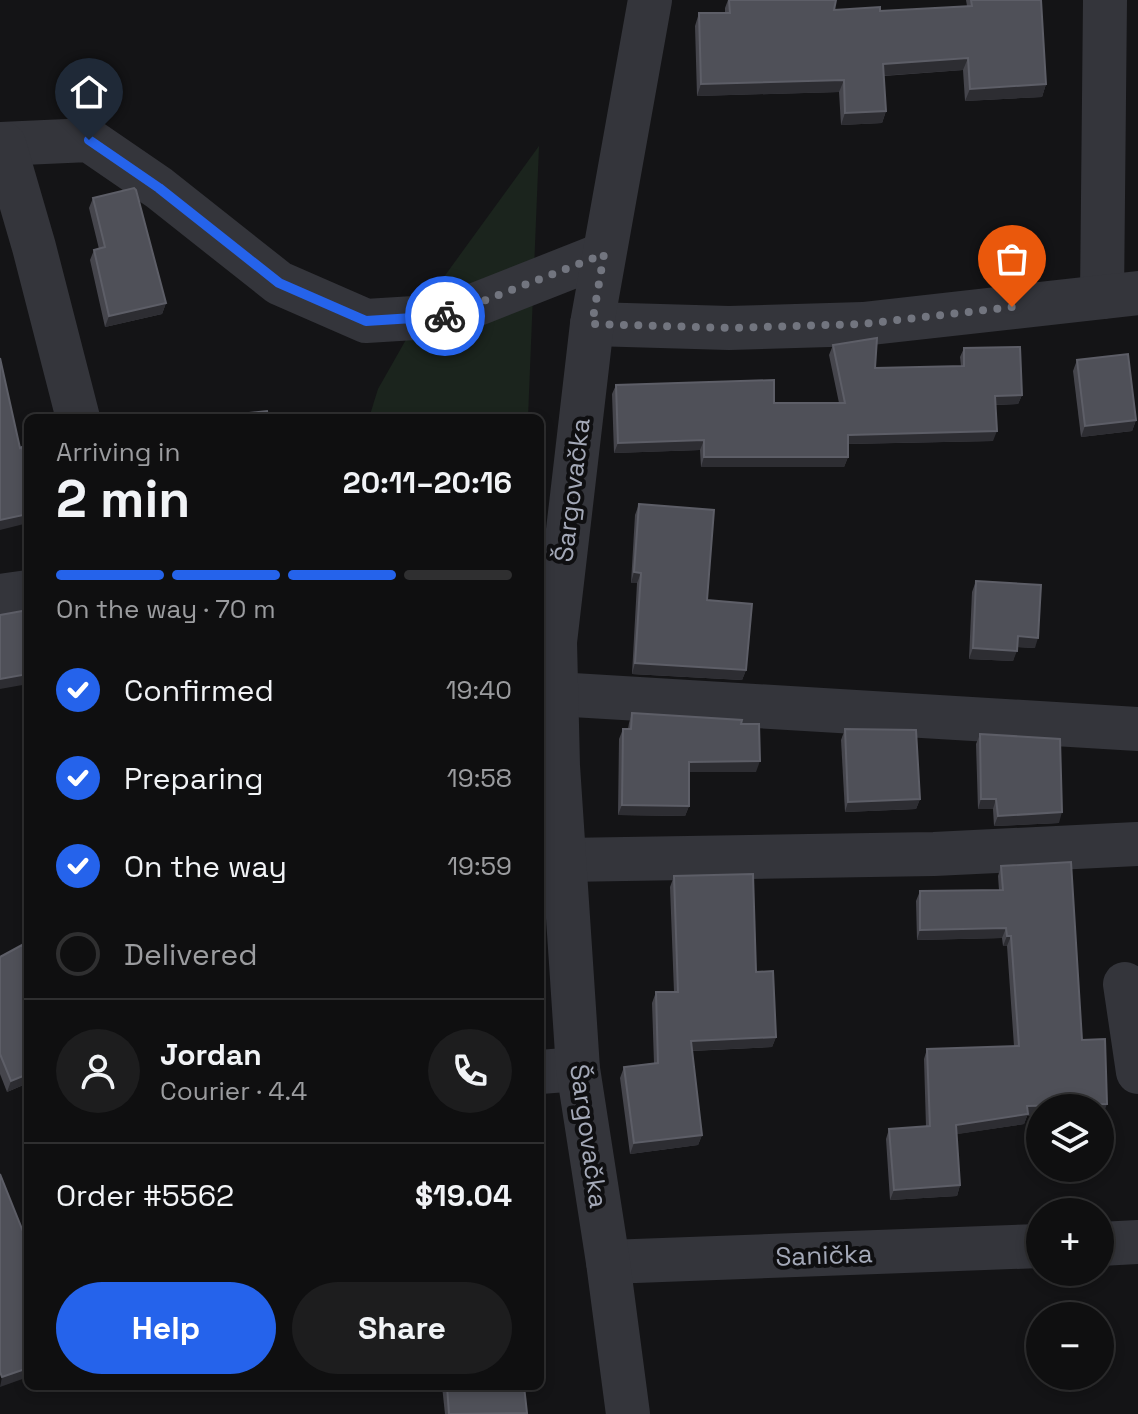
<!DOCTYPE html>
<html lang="en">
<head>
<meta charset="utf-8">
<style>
  :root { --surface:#0f0f10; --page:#1d1d1e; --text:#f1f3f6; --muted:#9b9c9f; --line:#2f2f30; --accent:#2563eb }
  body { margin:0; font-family:"Space Grotesk",sans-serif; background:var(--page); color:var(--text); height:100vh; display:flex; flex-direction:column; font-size:30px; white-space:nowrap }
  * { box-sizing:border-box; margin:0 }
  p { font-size:26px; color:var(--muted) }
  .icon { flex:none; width:44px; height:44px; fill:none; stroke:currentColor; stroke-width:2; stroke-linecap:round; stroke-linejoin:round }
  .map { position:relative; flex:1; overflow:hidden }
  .panel { position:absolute; left:24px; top:414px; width:520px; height:976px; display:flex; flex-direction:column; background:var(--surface); border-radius:12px; box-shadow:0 4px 12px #0003,0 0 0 2px var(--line) }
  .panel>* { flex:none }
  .fabs { position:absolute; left:1026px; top:1094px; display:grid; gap:16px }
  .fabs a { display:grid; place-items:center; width:88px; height:88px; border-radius:50%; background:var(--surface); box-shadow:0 4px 12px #0003,0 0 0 2px var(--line); font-size:40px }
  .pin { position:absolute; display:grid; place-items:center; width:68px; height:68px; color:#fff; margin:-82px -34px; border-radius:50% 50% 50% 0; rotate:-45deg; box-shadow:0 0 8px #0007 }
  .pin .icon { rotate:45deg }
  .courier { position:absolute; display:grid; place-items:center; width:80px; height:80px; margin:-40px; border:6px solid #2563eb; border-radius:50%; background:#fff; color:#222; box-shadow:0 2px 10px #0007 }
  .overview em { font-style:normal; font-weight:800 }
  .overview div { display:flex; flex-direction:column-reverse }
  .overview { display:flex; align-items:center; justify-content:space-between; height:136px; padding:0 32px }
  h1 { font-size:52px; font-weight:800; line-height:60px }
  .bar { display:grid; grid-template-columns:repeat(4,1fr); gap:12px 8px; align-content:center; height:96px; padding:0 32px }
  .bar i { height:10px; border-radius:6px; background:var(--line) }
  .bar .selected { background:var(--accent) }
  .bar p { grid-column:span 4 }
  .line { display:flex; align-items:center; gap:20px; padding:0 32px; border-top:2px solid var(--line) }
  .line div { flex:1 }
  .round { display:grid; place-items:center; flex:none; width:84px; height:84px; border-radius:42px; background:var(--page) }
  ol { padding:0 32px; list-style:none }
  li { display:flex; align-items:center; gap:24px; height:88px }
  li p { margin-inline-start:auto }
  li .icon { padding:8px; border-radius:50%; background:var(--accent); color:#fff; stroke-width:4 }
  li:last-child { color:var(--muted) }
  li i { width:44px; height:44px; border:4px solid var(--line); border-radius:50% }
  .action { display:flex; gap:16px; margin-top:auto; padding:16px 32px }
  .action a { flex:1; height:92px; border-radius:48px; background:var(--accent); color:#fff; font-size:32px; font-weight:800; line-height:92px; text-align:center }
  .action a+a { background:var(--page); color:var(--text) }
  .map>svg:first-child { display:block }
</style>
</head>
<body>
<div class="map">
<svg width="1138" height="1414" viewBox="0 0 1138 1414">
  <rect width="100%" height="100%" fill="#141416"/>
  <path fill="#1b241d" d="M539,146L528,418H369L378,389L433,292Z"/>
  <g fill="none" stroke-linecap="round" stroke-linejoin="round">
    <g stroke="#34353b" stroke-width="44">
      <path d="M0,144L89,140L159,188L279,283L366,321L447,316L604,254"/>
      <path d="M4,144L34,247L78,418"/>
      <path d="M1102,297L1105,0"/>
      <path d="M592,324L729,328L863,324L1138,293"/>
      <path d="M0,596L28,592"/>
      <path d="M556,694L1138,729"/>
      <path d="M564,860L934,854L1137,844"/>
      <path d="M1125,984L1138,1072"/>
      <path d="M540,1072L578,1069"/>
      <path d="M1100,1244L1138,1242"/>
      <path d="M608,1262L1040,1246"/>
      <path d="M628,1414L608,1262L578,1069L558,766L555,642L592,324L650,0"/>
    </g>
  </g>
  <g fill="#45454c">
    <path d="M728,0H836L834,10L880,11L967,6L966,0H1041L1046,84L1042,97L965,101L963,70L884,76L886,111L882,123L841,125L839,92L697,96L695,26L699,13H725V8Z"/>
    <path d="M93,198L166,303L162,314L105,327L90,260L94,250L99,249L89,208Z"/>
    <path d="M833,345L875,368L961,366L960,357L964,348L1022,395L1018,404L995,405L993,441L848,444V457L844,467H701L700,450L614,453L612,394L616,385L774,403H839L829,355Z"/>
    <path d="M1077,360L1136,420L1132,431L1081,437L1073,371Z"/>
    <path d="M639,504L707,600L746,670L742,680L632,674L637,583H631L635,515Z"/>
    <path d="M976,581L1035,648L1017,647L1013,661L969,659L972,592Z"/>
    <path d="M632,713L741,724L756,772H689V806L685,816L618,815L619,739L623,729H628L629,723Z"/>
    <path d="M845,729L920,799L916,809L845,812L841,740Z"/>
    <path d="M980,734L1059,823L994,826L993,809H978L976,744Z"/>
    <path d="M1001,866L1082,1040L1103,1115L1040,1108V1116H1027L1024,1124L956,1134L960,1185L957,1196L890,1200L886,1139L889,1129L926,1127L924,1059L927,1049L1014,1046L1007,946H1003L1002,938L917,940L916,901L920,891L999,890L998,876Z"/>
    <path d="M674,876L756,972L776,1037L772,1047L692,1051L702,1135L698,1145L630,1154L620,1078L624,1067L654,1063L652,1003L656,992H674L670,887Z"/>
    <path d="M0,957L28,960V1083L7,1092L0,1074Z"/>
    <path d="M442,1386H524L526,1414H445Z"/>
  </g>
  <g fill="#2d2d32">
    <path d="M968,58L963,70L879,76L883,64Z"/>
    <path d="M844,80L839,92L697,96L701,84Z"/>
    <path d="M1046,84L1042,97L965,101L970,89Z"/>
    <path d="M886,111L882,123L841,125L845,113Z"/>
    <path d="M166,303L162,314L105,327L109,316Z"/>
    <path d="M1022,395L1018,404L991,405L995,396Z"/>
    <path d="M1136,420L1132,431L1081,437L1085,426Z"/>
    <path d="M997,431L993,441L844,444L848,435Z"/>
    <path d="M704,440L700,450L614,453L618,443Z"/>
    <path d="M704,457H848L844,467H701Z"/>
    <path d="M28,514V523L0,530V520Z"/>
    <path d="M634,572L641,573L637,583H631Z"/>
    <path d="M1018,636L1038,638L1035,648L1014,647Z"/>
    <path d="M973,648L1017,651L1013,661L969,659Z"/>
    <path d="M635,663L746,670L742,680L632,674Z"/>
    <path d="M28,674V684L0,689V679Z"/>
    <path d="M760,761L756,772H685L689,762Z"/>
    <path d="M920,799L916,809L845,812L848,802Z"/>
    <path d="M981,799H996L993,809H978Z"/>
    <path d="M622,805L689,806L685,816L618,815Z"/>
    <path d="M1062,812L1059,823L994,826L998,816Z"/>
    <path d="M1006,928L1002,938L917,940L920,930Z"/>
    <path d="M1007,936H1011L1007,946H1003Z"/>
    <path d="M776,1037L772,1047L687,1051L691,1041Z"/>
    <path d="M28,1074V1083L7,1092L11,1081Z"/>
    <path d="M1107,1104L1103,1115H1100V1108H1040V1116H1027L1024,1124L952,1135L956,1125L1027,1106Z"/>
    <path d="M702,1135L698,1145L630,1154L634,1143Z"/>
    <path d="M960,1185L957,1196L890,1200L894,1190Z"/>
    <path d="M28,1368V1377L0,1387L2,1377Z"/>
  </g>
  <g fill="#4f5058" stroke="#5d5e67" stroke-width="2">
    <path d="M729,0H836L834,10L880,7V11L972,6L971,0H1041L1046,84L970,89L968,58L883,64L886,111L845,113L844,80L701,84L699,13H730Z"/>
    <path d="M134,188L136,190L166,303L109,316L94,250L105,247L93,198Z"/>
    <path d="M877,338L875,368L964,366V348L1020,347L1022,395L995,396L997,431L848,435V457H704V440L618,443L616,385L774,380V403H845L833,345Z"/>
    <path d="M1128,354L1136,420L1085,426L1077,360Z"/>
    <path d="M0,358L20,448L22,447L28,470V514L0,520Z"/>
    <path d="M267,411L268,418H212V417Z"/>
    <path d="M639,504L714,510L707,600L752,604L746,670L635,663L641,573L634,572Z"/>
    <path d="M976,581L1041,585L1038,638L1018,636L1017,651L973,648Z"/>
    <path d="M28,610V674L0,679V615Z"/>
    <path d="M632,713L742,720L741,724H759L760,761L689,762V806L622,805L623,729H631Z"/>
    <path d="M845,729L916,730L920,799L848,802Z"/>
    <path d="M980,734L1060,739L1062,812L998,816L996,799H981Z"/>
    <path d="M1071,862L1082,1040L1105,1039L1107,1104L1027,1106L1028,1114L956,1125L960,1185L894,1190L889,1129L930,1126L927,1049L1019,1046L1011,936H1007L1006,928L920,930V891L1003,890L1001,866Z"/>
    <path d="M753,874L756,972L773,971L776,1037L691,1041L702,1135L634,1143L624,1067L658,1063L656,992H678L674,876Z"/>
    <path d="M22,945L28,960V1074L11,1081L0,1054V957Z"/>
    <path d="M0,1174L28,1244V1368L2,1377L0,1372Z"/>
    <path d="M447,1386H524L527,1413L449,1414Z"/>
  </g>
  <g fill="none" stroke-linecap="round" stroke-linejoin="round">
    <path stroke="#72757f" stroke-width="8" stroke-dasharray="0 14.4" d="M445,316L604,254L592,324L729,328L863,324L1012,307"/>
    <path stroke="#2563eb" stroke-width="10" d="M89,140L159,188L279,283L366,321L445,316"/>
  </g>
  <g text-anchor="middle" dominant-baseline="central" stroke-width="8" stroke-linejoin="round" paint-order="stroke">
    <g font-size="26" fill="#a4a9b8" stroke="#0f0f11">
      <text transform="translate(572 490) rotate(-83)">Šargovačka</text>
      <text transform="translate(589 1136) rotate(82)">Šargovačka</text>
      <text transform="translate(824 1255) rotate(-2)">Sanička</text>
    </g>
  </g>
</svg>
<div class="fabs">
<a><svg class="icon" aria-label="layers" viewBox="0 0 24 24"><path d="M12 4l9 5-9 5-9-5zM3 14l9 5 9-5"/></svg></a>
<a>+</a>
<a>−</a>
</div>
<div class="pin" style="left:1012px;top:307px;background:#ea580c"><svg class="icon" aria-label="bag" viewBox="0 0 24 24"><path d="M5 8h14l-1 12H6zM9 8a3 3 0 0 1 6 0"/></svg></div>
<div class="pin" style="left:89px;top:140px;background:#1f2937"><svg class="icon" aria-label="home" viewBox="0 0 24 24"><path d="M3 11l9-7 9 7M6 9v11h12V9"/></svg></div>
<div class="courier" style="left:445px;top:316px"><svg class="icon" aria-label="bike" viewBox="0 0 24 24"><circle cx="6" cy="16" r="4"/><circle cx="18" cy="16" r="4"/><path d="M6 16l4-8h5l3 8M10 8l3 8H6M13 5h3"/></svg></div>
<section class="panel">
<div class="overview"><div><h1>2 min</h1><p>Arriving in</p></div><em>20:11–20:16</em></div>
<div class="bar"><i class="selected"></i><i class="selected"></i><i class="selected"></i><i></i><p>On the way · 70 m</p></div>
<ol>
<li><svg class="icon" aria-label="check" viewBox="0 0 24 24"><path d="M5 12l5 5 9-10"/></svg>Confirmed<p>19:40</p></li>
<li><svg class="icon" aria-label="check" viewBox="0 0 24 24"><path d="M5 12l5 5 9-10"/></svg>Preparing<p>19:58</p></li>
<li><svg class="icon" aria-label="check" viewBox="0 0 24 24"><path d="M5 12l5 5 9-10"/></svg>On the way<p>19:59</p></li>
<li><i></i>Delivered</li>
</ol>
<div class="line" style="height:144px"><a class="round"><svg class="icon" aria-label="person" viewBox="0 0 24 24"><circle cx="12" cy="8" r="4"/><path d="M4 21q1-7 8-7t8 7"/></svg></a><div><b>Jordan</b><p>Courier · 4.4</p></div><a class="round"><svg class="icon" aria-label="phone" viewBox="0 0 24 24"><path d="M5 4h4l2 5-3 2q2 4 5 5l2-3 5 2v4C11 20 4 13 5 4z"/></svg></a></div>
<div class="line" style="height:104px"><div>Order #5562</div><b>$19.04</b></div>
<div class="action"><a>Help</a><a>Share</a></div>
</section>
</div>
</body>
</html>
